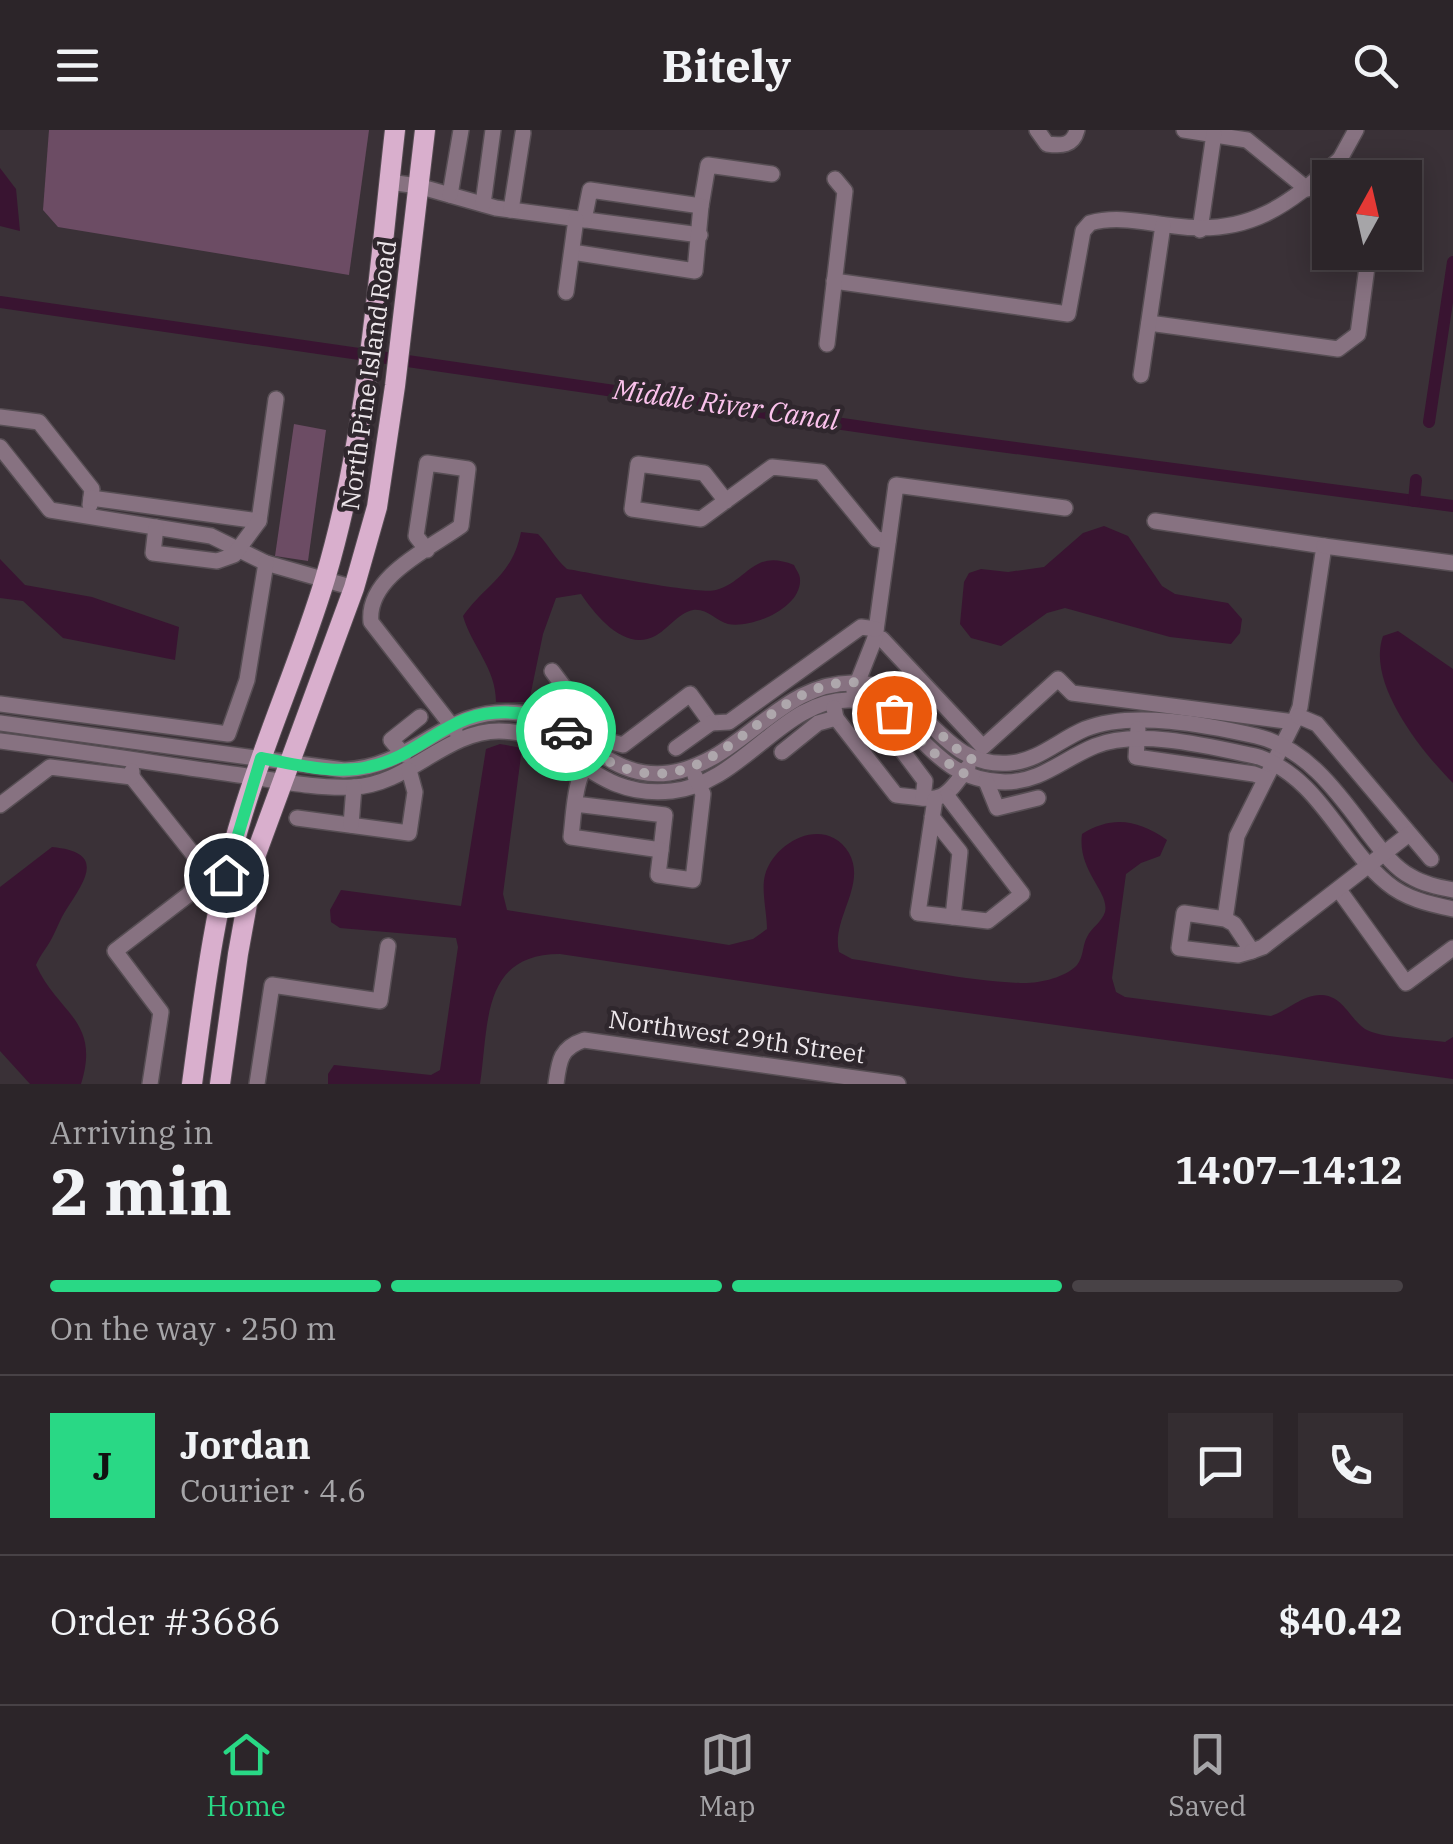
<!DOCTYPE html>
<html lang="en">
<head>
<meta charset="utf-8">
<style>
  :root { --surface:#2c2529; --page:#342d31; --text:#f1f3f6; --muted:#a6a5a8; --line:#484246; --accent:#29d885 }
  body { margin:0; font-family:"IBM Plex Serif",serif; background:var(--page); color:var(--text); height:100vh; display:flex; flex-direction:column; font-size:38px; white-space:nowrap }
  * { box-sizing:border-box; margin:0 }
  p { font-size:32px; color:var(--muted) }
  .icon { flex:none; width:55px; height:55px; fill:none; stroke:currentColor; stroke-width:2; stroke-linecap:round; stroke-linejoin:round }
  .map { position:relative; height:954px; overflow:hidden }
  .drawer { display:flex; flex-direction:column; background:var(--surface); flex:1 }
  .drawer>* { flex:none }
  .needle { width:65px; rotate:8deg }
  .fabs { position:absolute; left:1312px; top:30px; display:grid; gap:20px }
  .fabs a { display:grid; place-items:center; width:110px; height:110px; border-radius:0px; background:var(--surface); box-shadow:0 5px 25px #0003,0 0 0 2px var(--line); font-size:50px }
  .pin { position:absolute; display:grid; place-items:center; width:85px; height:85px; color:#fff; margin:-42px; border:5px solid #fff; border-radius:50%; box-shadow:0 2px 10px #0007 }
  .courier { position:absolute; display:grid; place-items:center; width:100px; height:100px; margin:-50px; border:8px solid #29d885; border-radius:50%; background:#fff; color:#222; box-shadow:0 2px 12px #0007 }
  .summary em { font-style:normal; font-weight:800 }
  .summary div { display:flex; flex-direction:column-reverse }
  .summary { display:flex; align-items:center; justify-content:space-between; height:170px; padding:0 50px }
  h1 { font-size:65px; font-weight:800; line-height:75px }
  .bar { display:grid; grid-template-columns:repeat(4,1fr); gap:15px 10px; align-content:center; height:120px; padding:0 50px }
  .bar i { height:12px; border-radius:8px; background:var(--line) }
  .bar .active { background:var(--accent) }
  .bar p { grid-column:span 4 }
  .line { display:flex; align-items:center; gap:25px; padding:0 50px; border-top:2px solid var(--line) }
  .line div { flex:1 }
  .round { display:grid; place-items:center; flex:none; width:105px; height:105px; border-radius:0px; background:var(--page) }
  header { display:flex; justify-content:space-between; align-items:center; height:130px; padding:0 50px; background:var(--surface); font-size:45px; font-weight:800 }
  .tabs { display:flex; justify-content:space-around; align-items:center; height:140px; border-top:2px solid var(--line); background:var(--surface); font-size:28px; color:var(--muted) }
  .tabs a { display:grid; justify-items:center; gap:5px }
  .tabs .active { color:var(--accent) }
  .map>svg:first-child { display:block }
</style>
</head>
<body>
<header><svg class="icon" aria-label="menu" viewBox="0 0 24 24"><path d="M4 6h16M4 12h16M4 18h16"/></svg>Bitely<svg class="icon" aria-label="search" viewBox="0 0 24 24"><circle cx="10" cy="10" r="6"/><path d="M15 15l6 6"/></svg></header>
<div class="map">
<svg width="1453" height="954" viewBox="0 0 1453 954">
  <rect width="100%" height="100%" fill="#3a3137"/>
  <g fill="#6c4c64">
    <path d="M49,0H369L349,145L58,97L43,80Z"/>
    <path d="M294,294L326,300L308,431L275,426Z"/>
  </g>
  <g fill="#391431">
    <path d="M0,38L16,59L20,101L0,96Z"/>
    <path d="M1104,396L1128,406L1162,456L1175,464L1228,473L1242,489L1240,503L1231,514L1170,507L1065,478L1047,483L1001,516L971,508L960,494L964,452L969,443L981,439L1008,442L1044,437L1083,403Z"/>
    <path d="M521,402L538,404C549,415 555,429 567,439C591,443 700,465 716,460C748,451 753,418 794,435C796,440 800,444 800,449C802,478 751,499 728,494C716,491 707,478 693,480C678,483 667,500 655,506C625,522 596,486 581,464L556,468L543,504L529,572H496C496,538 472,517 463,486C488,452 512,446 521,402Z"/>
    <path d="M0,429L25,455L92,467L179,497L175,530L63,508L23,471L0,468Z"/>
    <path d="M1398,501L1453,539V653C1422,622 1366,553 1383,506Z"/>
    <path d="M500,614L522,618L503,764L507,780L729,815L753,809L767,799C767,783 761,760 765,745C775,710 826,685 849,723C867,755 831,789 839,822L852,829C905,837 966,851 1020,853C1037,854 1065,848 1077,835C1084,826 1082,816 1087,807C1091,798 1102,792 1105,782C1110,762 1077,741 1082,704C1113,685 1138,690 1167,710L1160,726L1141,733L1126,744L1112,848L1116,862L1125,867L1271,886C1289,880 1303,864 1322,865C1343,866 1350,889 1365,899C1379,908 1426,909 1445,912L1453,907V949L828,864L560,824C481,824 489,894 480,954H328V944L334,935L431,945L440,940L458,817L456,808L340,798L331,792L330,780L341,760L461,776L486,619Z"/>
    <path d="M52,717C106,722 86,749 66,780C60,789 57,799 52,808C47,818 40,825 36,835C58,884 101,890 81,954H30L0,921V757Z"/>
  </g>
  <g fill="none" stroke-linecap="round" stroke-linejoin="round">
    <g stroke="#391431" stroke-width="12">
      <path d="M0,172L925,306L1453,376"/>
      <path d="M1429,292L1453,132"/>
      <path d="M1414,371L1416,350"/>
    </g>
    <defs>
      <g id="minor">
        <path d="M1037,0L1047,14C1061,16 1073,16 1077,0"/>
        <path d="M1184,0L1247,10L1307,59"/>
        <path d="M1352,48L1340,29L1356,0"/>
        <path d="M389,52L418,56L496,78L700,105"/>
        <path d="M450,65L461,0"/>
        <path d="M483,74L493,0"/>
        <path d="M701,76L708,35L772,44"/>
        <path d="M511,80L523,3"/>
        <path d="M1200,100L1214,4"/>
        <path d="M572,122L695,141L701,76L590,60L584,90"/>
        <path d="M834,151L1068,184L1083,101L1090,93C1118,85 1146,93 1175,96C1249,106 1287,76 1340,29"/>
        <path d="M566,162L576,89"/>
        <path d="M1149,193L1338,219L1358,204L1369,122"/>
        <path d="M827,214L845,61L835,49"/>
        <path d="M1141,245L1163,95"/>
        <path d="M0,287L39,292L92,359L90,375"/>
        <path d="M0,317L50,380L211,406L266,433L354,458"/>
        <path d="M91,368L259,391L276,269"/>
        <path d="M726,371L704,343L638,334L632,379L701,389L772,337L821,342L876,409L888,411"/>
        <path d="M1155,391L1324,416L1300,577L1294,592"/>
        <path d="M156,397L153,423L217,431L234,425L259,391"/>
        <path d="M1324,416L1453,433"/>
        <path d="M427,420L416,406L427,333L468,339L461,396C429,419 366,447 371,492L455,600"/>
        <path d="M875,508L882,509L983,617L1058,549L1072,563L1294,592L1237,706L1225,789L1184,783L1179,818L1238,825L1252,821L1234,794L1225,789"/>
        <path d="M552,541L604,610C573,645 576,663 571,707L661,720L665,685L575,674"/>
        <path d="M854,561L875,508L896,355L1065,378"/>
        <path d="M0,574L228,604L247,550L266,433"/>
        <path d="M1298,586L1317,594L1431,729"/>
        <path d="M836,588L896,665C941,670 941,675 968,637"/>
        <path d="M0,593L344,640C415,638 446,574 519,583C576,590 607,652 669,643C742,633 779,550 856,553C927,556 937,639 1010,633C1038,631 1059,610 1085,599C1132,580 1207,595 1256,606C1307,618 1339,664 1368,703C1380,718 1393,737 1410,746C1423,754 1438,757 1453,760"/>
        <path d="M1138,599L1136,627L1254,644L1265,648"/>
        <path d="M892,607L925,651L923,668"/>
        <path d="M604,610L623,615L690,564L711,593L729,592L861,497L876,499"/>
        <path d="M0,611C78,621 155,633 232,644C271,649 313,659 353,657C408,655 445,601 499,601C570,601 589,670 672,661C742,654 783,568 850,570C919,572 922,650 1005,652C1041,652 1063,629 1095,616C1139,598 1212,617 1259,627C1320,649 1340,714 1387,753C1406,769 1430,774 1453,779"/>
        <path d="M676,618L711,593"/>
        <path d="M782,622L818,593L836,588L834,578"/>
        <path d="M404,625L391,610L420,587"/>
        <path d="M132,647L197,729L195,757L188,765L115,821L161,882L150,954"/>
        <path d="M986,651L997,678L1038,668"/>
        <path d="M947,666L1022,764L988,791L953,787"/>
        <path d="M0,675L50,637L132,647V641"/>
        <path d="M932,687L960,722L953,787L918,783L935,669"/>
        <path d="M297,688L409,703L415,662L409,640"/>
        <path d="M351,695L354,657"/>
        <path d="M661,720L658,745L693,750L703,664L695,646"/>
        <path d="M1339,760L1406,853L1453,818"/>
        <path d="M1252,821L1263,817L1409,704"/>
        <path d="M257,954L272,855L380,871L388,816"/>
        <path d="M556,954C559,931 560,918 584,910L898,954"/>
      </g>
      <g id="major">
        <path d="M192,954C204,864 215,773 242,686C266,606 301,529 325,449C368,304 378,150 395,0"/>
        <path d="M220,954L238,824L256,724L354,458L377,377L395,256L425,0"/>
      </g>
    </defs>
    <use href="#minor" stroke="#574e54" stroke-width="18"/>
    <use href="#major" stroke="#574e54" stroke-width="22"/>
    <use href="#minor" stroke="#877281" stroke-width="15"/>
    <use href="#major" stroke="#d9afcd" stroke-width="20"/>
  </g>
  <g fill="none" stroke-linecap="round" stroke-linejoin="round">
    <path stroke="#aea7ac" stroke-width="10" stroke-dasharray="0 18" d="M566,601C581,612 594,624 610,632C719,686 767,535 869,554C916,563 934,608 973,630L963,644L930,620L894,583"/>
    <path stroke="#29d885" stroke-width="12" d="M226,745L261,628C295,634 335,645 368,637C427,625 448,576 517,583C535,585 552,590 566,601"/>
  </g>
  <g text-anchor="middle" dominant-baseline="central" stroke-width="9" stroke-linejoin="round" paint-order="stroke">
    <g font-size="25" fill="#ede7eb" stroke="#2f272d">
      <text transform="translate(368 245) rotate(-82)">North Pine Island Road</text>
      <text transform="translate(737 906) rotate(8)">Northwest 29th Street</text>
    </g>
    <g font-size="28" font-style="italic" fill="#fbc2ec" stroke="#2f272d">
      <text transform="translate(726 274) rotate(8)">Middle River Canal</text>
    </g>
  </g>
</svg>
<div class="fabs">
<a><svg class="needle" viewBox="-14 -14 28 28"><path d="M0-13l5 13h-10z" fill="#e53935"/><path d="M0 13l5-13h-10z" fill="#a6a5a8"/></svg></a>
</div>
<div class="pin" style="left:894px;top:583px;background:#ea580c"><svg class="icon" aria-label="bag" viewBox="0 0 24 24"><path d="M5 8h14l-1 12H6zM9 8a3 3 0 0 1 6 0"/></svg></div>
<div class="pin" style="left:226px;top:745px;background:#1f2937"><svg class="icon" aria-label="home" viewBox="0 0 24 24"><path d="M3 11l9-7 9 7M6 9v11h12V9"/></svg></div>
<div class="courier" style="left:566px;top:601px"><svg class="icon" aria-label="car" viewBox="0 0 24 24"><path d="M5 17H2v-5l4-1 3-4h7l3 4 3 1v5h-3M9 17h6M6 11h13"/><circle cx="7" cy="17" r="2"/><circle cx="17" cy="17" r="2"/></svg></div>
</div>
<section class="drawer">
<div class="summary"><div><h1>2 min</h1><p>Arriving in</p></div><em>14:07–14:12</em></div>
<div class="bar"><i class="active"></i><i class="active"></i><i class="active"></i><i></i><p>On the way · 250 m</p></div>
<div class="line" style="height:180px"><b class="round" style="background:var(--accent);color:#111">J</b><div><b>Jordan</b><p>Courier · 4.6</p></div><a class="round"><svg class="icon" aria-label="chat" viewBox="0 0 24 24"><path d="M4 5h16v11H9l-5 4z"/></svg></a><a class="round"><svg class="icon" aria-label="phone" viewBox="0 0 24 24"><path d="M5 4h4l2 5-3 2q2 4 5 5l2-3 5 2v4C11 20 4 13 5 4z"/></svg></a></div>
<div class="line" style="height:130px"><div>Order #3686</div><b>$40.42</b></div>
</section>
<nav class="tabs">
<a class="active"><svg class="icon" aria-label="home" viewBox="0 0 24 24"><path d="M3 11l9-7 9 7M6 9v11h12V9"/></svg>Home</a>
<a><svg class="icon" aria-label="map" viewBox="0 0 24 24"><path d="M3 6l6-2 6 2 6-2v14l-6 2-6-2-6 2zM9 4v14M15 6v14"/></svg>Map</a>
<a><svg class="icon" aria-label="saved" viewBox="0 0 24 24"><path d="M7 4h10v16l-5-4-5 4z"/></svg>Saved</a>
</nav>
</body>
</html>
